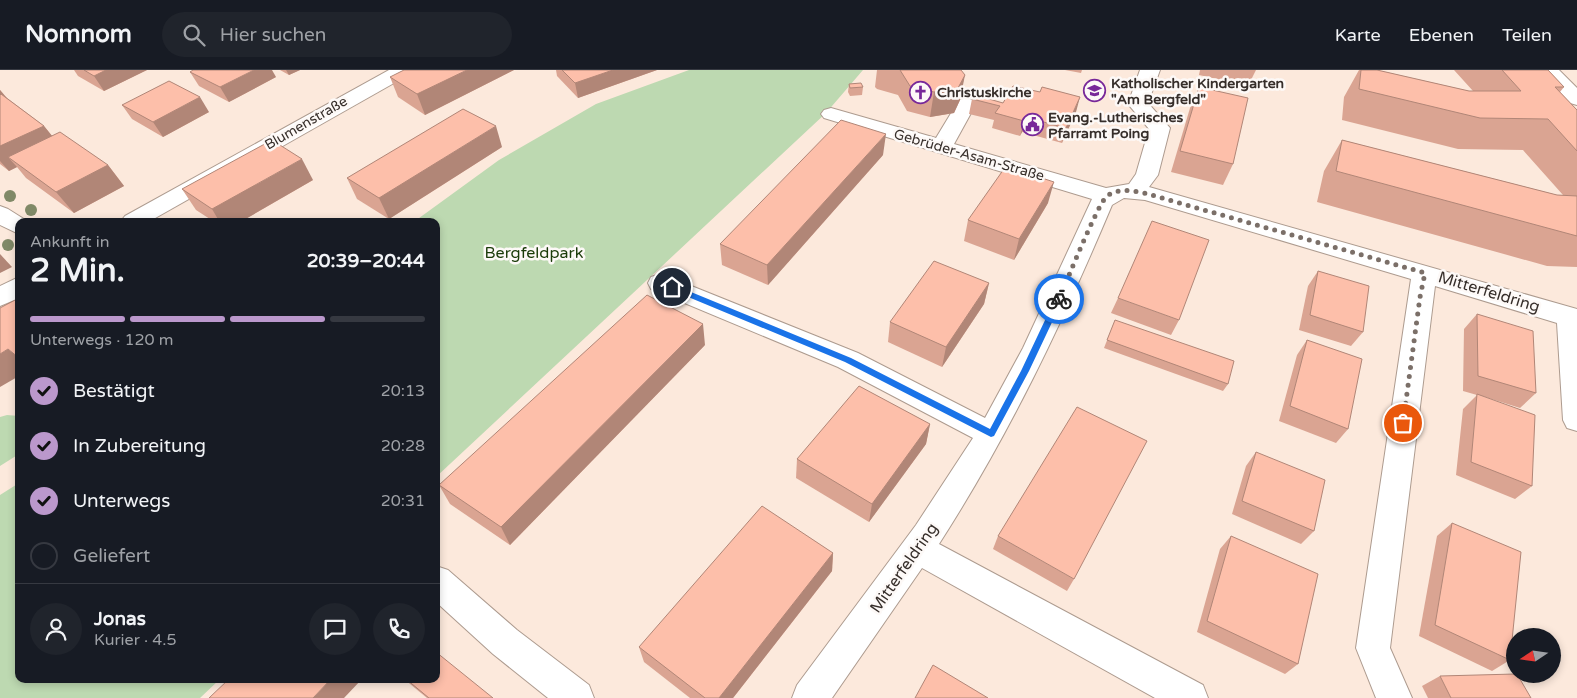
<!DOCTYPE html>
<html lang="de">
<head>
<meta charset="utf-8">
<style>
  :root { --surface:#171b24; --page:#20242c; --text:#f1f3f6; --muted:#9ea1a6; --line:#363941; --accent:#bb98cc }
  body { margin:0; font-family:"Varela Round",sans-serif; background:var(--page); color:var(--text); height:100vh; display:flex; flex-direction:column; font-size:19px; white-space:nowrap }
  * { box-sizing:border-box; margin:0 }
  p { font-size:16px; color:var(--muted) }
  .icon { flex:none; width:28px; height:28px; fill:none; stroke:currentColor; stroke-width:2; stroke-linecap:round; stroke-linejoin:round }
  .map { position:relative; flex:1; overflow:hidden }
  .sheet { position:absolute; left:15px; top:148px; width:425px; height:465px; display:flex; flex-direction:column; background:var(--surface); border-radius:10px; box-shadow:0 2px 8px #0003 }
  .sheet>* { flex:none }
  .needle { width:32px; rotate:257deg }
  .tools { position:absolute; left:1506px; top:558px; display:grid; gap:10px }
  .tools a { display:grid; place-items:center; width:55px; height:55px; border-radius:50%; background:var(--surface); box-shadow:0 2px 8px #0003; font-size:25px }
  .pin { position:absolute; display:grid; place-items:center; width:42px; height:42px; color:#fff; margin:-21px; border:2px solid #fff; border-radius:50%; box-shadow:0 1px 5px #0007 }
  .courier { position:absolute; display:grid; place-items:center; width:50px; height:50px; margin:-25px; border:4px solid #1a73e8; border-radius:50%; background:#fff; color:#222; box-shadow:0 1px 6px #0007 }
  .summary em { font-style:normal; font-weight:700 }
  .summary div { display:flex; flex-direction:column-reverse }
  .summary { display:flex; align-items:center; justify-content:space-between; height:85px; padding:0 15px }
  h1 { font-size:32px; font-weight:700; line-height:38px }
  .bar { display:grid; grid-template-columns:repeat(4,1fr); gap:8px 5px; align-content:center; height:60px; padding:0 15px }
  .bar i { height:6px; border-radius:4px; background:var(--line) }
  .bar .active { background:var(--accent) }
  .bar p { grid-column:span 4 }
  .line { display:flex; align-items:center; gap:12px; padding:0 15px; border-top:1px solid var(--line) }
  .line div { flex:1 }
  .round { display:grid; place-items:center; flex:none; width:52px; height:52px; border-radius:26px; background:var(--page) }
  ol { padding:0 15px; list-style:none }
  li { display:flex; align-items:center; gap:15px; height:55px }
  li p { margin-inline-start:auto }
  li .icon { padding:5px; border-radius:50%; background:var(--accent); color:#111; stroke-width:4 }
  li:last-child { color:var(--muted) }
  li i { width:28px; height:28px; border:2px solid var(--line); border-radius:50% }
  header { display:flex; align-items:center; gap:30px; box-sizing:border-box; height:70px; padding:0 25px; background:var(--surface); border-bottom:1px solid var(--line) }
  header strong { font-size:24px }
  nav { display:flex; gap:28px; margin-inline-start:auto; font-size:18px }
  .search { width:350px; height:45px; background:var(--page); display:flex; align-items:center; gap:12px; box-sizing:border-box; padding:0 18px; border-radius:28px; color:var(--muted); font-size:19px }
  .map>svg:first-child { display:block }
</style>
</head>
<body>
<header>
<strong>Nomnom</strong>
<div class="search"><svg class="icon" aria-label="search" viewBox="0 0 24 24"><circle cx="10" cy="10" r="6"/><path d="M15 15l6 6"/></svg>Hier suchen</div>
<nav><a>Karte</a><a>Ebenen</a><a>Teilen</a></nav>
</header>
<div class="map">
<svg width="1577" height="628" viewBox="0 0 1577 628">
  <rect width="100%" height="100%" fill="#fce9dc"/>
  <g fill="#bdd9b1">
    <path d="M689,0H863L826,43L436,407V151H415L499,90L596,34Z"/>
    <path d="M7,345L19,346V384L0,396V347Z"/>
    <path d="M19,413V609H220L200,628H0V425Z"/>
  </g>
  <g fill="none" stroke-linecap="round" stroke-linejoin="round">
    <defs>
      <g id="minor">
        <path d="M389,0H413L410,4L150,151H121L125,146Z"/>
        <path d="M1140,0H1160L1148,33L1170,58L1158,105L1149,117L1577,239V361L1567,358L1563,350L1557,253L1435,216L1390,578L1412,628H1376L1356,578L1411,209L1145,130L1124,128L1112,135C1062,254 1009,365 939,474L1203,615L1208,628H1155L922,498L832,628H792L797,615L916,455L973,368L838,297L651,219L648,213L651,207L660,204L669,207L858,283L985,348L1023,278L1092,129L824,48L821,44L824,40L831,38L936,68L959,30L966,28L973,30L976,34L954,74L1106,118L1129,114L1136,104L1149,59L1128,34Z"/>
        <path d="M1538,0H1559L1577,18V35L1570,33Z"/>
        <path d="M0,136L8,139L27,151H19V164L0,155Z"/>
        <path d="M19,207V228L0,236V216Z"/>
        <path d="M436,496L448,500L517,560L589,615L594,628H548L493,584L436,532Z"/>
      </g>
    </defs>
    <use href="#minor" stroke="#ad9b8f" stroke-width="2"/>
    <use href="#minor" fill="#fff" fill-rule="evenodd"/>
  </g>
  <g fill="#808967">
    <circle cx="10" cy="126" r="6"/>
    <circle cx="31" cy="140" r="6"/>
    <circle cx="8" cy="175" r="6"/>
  </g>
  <g fill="#daa492">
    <path d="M74,0H147L104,21L78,6Z"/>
    <path d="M280,0H300L289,5Z"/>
    <path d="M514,0L425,45L398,27L390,7Z"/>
    <path d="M556,0H657L578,28L557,6Z"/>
    <path d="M877,0H961L960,30L954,43L930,47L907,41L898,25L877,19L875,17Z"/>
    <path d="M1065,0H1082L1081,3Z"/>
    <path d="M1200,0H1256L1248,16L1199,5Z"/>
    <path d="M1359,0H1377L1469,21H1473L1454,0H1548L1564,17L1560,22L1577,40V197L1547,196L1317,132L1324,101L1342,70L1557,125H1563L1523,80L1458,79L1342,50L1344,27Z"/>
    <path d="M190,2L276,7L229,32L199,16Z"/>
    <path d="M849,14L863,17L862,25L850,26L848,22Z"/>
    <path d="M1199,17L1233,94L1223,115L1171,102L1190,38Z"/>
    <path d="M0,20L7,28L44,56L52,66L108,95L124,116L74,143L26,108L17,97L9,101L0,94Z"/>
    <path d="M972,29L1003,33L1076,42L1062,73L1022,62L1020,66L992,58L994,50L969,44Z"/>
    <path d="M122,35L209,42L163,67L132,49Z"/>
    <path d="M502,77L389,149L357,129L347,108Z"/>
    <path d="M883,85L768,215L722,195L720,174Z"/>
    <path d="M313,110L242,151H213L196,140L182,119Z"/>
    <path d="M1048,133L1014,190L964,171L968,150Z"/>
    <path d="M1318,201L1363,262L1351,276L1299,260L1308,216Z"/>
    <path d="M989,213L984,234L942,297L888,272L890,252Z"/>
    <path d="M1118,228L1179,250L1171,265L1111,243Z"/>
    <path d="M1477,244L1536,323L1520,338L1482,326L1532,416L1515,429L1456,405L1463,339L1477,325L1463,321L1464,259Z"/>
    <path d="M1115,250L1228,314L1223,321L1104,278Z"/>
    <path d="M1307,270L1348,359L1336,373L1279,351L1297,285Z"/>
    <path d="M705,275L510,475L450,434L439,415Z"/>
    <path d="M930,354L926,374L869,452L796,408L797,389Z"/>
    <path d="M1256,382L1314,461L1301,474L1232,444L1246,396Z"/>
    <path d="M1452,453L1510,590L1492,601L1419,566L1437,466Z"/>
    <path d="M998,466L1074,509L1067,521L993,479Z"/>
    <path d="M1231,466L1298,594L1285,604L1197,562L1220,479Z"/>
    <path d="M833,483L832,501L733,628H690L644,592L639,577Z"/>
    <path d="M1440,606L1531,628H1428L1422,616Z"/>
    <path d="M404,609H436L493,628H427Z"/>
  </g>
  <g fill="#b18677">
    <path d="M106,0H147L104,21L94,6Z"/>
    <path d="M254,0H272L276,7L229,32L220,17Z"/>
    <path d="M286,0H300L289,5Z"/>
    <path d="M467,0H514L425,45L417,24Z"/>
    <path d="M613,0H657L578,28L575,13Z"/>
    <path d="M965,5L960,30L954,43L930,47L934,22Z"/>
    <path d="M0,20L14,37L0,43Z"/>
    <path d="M200,27L209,42L163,67L153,52Z"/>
    <path d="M1080,27L1076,42L1062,73L1066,58Z"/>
    <path d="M1025,47L1022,62L1020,66L1024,51Z"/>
    <path d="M44,56L61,77L8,87L17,97L9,101L0,91V76Z"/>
    <path d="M496,56L502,77L389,149L379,128Z"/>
    <path d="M886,64L883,85L768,215L767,195Z"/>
    <path d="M302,89L313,110L242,151H219L212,139Z"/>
    <path d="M108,95L124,116L74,143L56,122Z"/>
    <path d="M1054,112L1048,133L1014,190L1019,169Z"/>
    <path d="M0,184L12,197L0,203Z"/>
    <path d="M989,213L984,234L942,297L946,277Z"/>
    <path d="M703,254L705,275L510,475L501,457Z"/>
    <path d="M8,279L19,288V306L0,317V284Z"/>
    <path d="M930,354L926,374L869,452L872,434Z"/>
    <path d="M833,483L832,501L733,628H719Z"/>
    <path d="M331,609H362L344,628H313Z"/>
  </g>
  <g fill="#fdbfaa" stroke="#b18677">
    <path d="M84,0H106L94,6Z"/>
    <path d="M193,0H254L220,17L190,2Z"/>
    <path d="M404,0H467L417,24L390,7Z"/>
    <path d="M562,0H613L575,13Z"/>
    <path d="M900,0H961L965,5L958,18L934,22L910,16Z"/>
    <path d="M1361,0H1377L1469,21H1521L1502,0H1548L1564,17H1555L1577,40V81L1548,49L1480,48L1359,19Z"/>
    <path d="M169,11L200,27L153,52L122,35Z"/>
    <path d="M861,13L863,17L850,18L849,14Z"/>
    <path d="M1013,16L1040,22L1042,17L1080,27L1066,58L1025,47L1024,51L995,43L1000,36L972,29L975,25L1003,33Z"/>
    <path d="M1199,17L1248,28L1233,94L1180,81Z"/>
    <path d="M1,24L44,56L0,76V25Z"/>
    <path d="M463,39L496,56L379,128L347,108Z"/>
    <path d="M841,50L886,64L767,195L720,174Z"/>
    <path d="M60,62L108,95L56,122L8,87Z"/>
    <path d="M272,70L302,89L212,139L182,119Z"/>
    <path d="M1342,70L1557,125L1577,126V166L1336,101Z"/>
    <path d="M1006,96L1054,112L1019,169L968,150Z"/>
    <path d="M1152,151L1209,170L1179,250L1118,228Z"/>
    <path d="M934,191L989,213L946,277L890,252Z"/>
    <path d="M1318,201L1369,216L1363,262L1310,245Z"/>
    <path d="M647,225L703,254L501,457L439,415Z"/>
    <path d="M19,228V288L8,279L0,284V238Z"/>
    <path d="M1477,244L1533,261L1536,323L1478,306Z"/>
    <path d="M1115,250L1234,291L1228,314L1107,270Z"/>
    <path d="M1307,270L1362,289L1348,359L1290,336Z"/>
    <path d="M859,316L930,354L872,434L797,389Z"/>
    <path d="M1477,324L1535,345L1532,416L1471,392Z"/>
    <path d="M1077,337L1147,371L1074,509L998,466Z"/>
    <path d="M1256,382L1325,410L1314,461L1242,431Z"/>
    <path d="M762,436L833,483L719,628H705L639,577Z"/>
    <path d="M1452,453L1521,482L1510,590L1435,555Z"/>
    <path d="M1231,466L1318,504L1298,594L1207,551Z"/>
    <path d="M436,582L493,628H429L406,609H436Z"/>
    <path d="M933,595L988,628H915Z"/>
    <path d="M1515,604H1517L1531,628H1451L1440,606Z"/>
    <path d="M229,609H331L313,628H209Z"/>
  </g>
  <path fill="#1a73e8" d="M669,215H674L851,288L990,359L1021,301L1055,229L1059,226L1063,229L1029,301L994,366L991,367L845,292L669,219Z"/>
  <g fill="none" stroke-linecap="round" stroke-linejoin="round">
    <path stroke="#7b6f68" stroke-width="5" stroke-dasharray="0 9" d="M1059,229C1066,213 1098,133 1107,126C1120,117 1135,121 1148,124L1425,203L1420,227L1403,353"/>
  </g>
  <defs>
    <symbol id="school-ring" viewBox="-11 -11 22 22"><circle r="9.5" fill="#fdf9f7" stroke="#782899" stroke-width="1.5"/><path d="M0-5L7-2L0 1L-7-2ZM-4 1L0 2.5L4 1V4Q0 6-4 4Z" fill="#782899"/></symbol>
    <symbol id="church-ring" viewBox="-11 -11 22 22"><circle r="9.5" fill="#fdf9f7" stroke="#782899" stroke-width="1.5"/><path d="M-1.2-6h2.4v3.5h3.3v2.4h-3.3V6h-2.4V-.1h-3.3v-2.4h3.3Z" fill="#782899"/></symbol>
    <symbol id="civic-ring" viewBox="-11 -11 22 22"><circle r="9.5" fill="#fdf9f7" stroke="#782899" stroke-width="1.5"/><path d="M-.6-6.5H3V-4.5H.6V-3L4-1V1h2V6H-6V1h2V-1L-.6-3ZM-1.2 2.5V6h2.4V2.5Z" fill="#782899"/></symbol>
  </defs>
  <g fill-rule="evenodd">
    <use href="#school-ring" x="1082" y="8" width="25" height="25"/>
    <use href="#church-ring" x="908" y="10" width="25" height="25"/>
    <use href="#civic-ring" x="1020" y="42" width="25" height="25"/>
  </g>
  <g text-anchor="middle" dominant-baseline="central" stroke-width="5" stroke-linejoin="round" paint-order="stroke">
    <g font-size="14" font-weight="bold" fill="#362e2a" stroke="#fdf9f7" text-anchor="start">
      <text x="1111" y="13">Katholischer Kindergarten<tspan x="1111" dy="16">"Am Bergfeld"</tspan></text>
      <text x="937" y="22">Christuskirche</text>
      <text x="1048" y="47">Evang.-Lutherisches<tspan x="1048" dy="16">Pfarramt Poing</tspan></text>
    </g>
    <g font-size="14" fill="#362e2a" stroke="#fdf9f7">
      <text transform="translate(306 53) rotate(-30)">Blumenstraße</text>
      <text transform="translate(969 85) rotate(16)">Gebrüder-Asam-Straße</text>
    </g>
    <g font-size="16" fill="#1a3b08" stroke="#fdf9f7">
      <text x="534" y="183">Bergfeldpark</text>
    </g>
    <g font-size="16" fill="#362e2a" stroke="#fdf9f7">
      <text transform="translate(1489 222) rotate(17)">Mitterfeldring</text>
      <text transform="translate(904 498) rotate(-55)">Mitterfeldring</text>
    </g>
  </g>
</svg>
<div class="tools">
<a><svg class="needle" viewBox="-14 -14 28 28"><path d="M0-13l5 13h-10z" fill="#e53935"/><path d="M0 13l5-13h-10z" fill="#9ea1a6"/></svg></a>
</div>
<div class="pin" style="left:1403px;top:353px;background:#ea580c"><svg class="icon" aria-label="bag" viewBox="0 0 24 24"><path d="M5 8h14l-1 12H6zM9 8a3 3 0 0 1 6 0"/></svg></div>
<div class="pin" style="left:672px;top:217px;background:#1f2937"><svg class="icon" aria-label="home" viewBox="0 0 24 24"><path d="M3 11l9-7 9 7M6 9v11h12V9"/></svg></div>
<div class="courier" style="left:1059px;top:229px"><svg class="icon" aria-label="bike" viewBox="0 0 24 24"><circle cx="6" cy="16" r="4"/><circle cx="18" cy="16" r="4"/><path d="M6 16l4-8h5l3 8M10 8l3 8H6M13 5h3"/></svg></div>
<section class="sheet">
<div class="summary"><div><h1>2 Min.</h1><p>Ankunft in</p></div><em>20:39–20:44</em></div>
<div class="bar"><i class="active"></i><i class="active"></i><i class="active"></i><i></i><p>Unterwegs · 120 m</p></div>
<ol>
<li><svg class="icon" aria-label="check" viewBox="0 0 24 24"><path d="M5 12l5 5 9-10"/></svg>Bestätigt<p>20:13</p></li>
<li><svg class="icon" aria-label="check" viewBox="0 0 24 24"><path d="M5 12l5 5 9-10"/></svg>In Zubereitung<p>20:28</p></li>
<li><svg class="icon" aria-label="check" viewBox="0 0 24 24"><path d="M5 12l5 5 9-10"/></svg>Unterwegs<p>20:31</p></li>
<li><i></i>Geliefert</li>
</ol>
<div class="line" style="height:90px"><a class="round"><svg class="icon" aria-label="person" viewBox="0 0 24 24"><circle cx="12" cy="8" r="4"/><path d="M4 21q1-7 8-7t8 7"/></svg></a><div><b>Jonas</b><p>Kurier · 4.5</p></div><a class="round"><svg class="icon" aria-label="chat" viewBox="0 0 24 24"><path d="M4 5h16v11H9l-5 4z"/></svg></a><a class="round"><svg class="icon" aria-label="phone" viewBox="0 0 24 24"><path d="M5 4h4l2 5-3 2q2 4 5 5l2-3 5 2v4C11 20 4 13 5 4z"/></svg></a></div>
</section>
</div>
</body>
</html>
